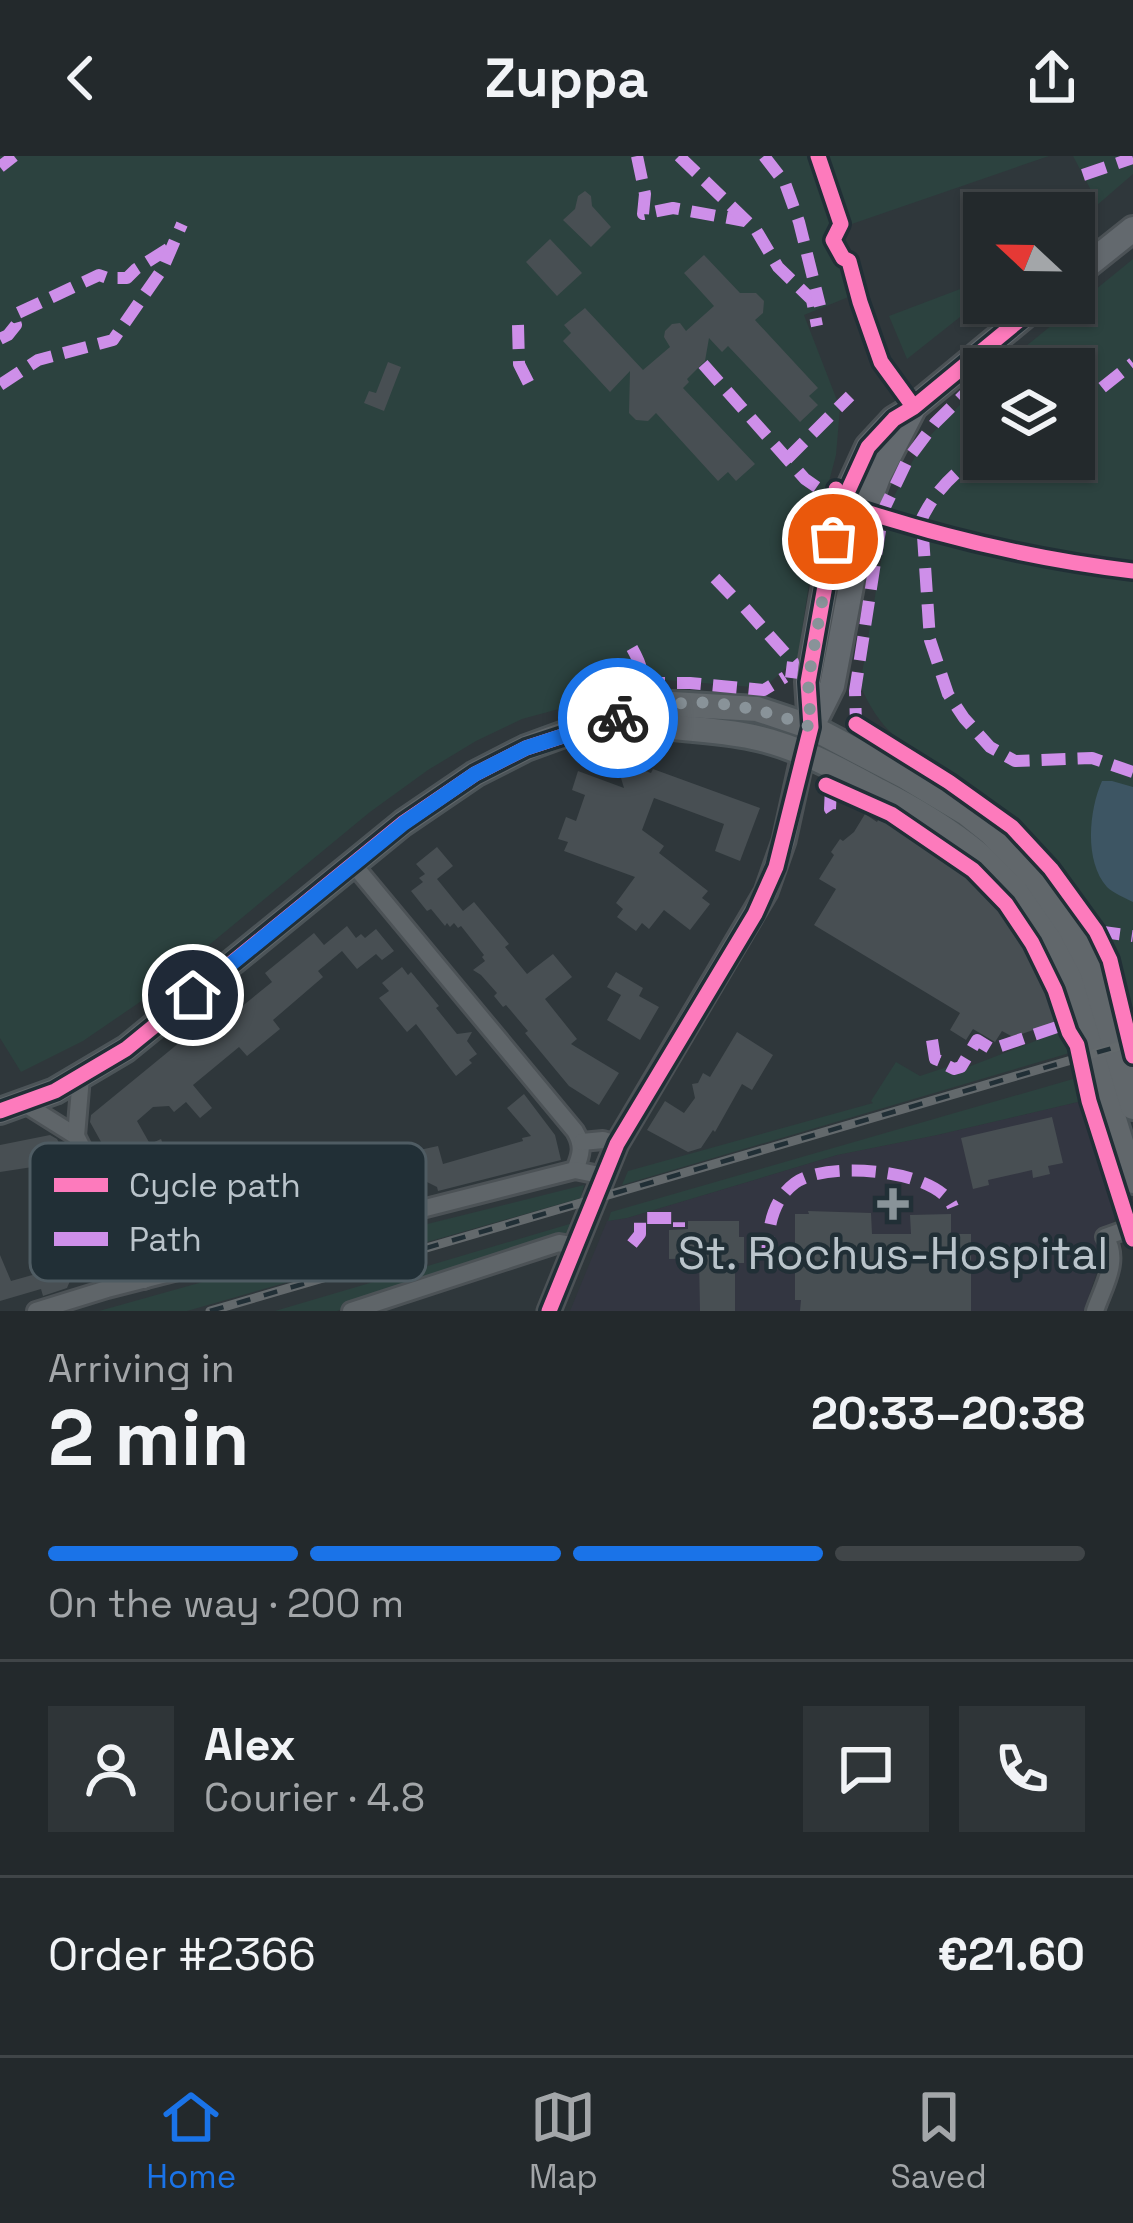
<!DOCTYPE html>
<html lang="en">
<head>
<meta charset="utf-8">
<style>
  :root { --surface:#23292c; --page:#2f3538; --text:#f1f3f6; --muted:#a3a6a9; --line:#404548; --accent:#1a73e8 }
  body { margin:0; font-family:"Space Grotesk",sans-serif; background:var(--page); color:var(--text); height:100vh; display:flex; flex-direction:column; font-size:45px; white-space:nowrap }
  * { box-sizing:border-box; margin:0 }
  p { font-size:39px; color:var(--muted) }
  .icon { flex:none; width:66px; height:66px; fill:none; stroke:currentColor; stroke-width:2; stroke-linecap:round; stroke-linejoin:round }
  .map { position:relative; height:1155px; overflow:hidden }
  .details { display:flex; flex-direction:column; background:var(--surface); flex:1 }
  .details>* { flex:none }
  .needle { width:78px; rotate:292deg }
  .controls { position:absolute; left:963px; top:36px; display:grid; gap:24px }
  .controls a { display:grid; place-items:center; width:132px; height:132px; border-radius:0px; background:var(--surface); box-shadow:0 3px 9px #0004,0 0 0 3px var(--line); font-size:60px }
  .pin { position:absolute; display:grid; place-items:center; width:102px; height:102px; color:#fff; margin:-51px; border:6px solid #fff; border-radius:50%; box-shadow:0 3px 12px #0007 }
  .courier { position:absolute; display:grid; place-items:center; width:120px; height:120px; margin:-60px; border:9px solid #1a73e8; border-radius:50%; background:#fff; color:#222; box-shadow:0 3px 15px #0007 }
  .summary em { font-style:normal; font-weight:700 }
  .summary div { display:flex; flex-direction:column-reverse }
  .summary { display:flex; align-items:center; justify-content:space-between; height:204px; padding:0 48px }
  h1 { font-size:78px; font-weight:700; line-height:90px }
  .bar { display:grid; grid-template-columns:repeat(4,1fr); gap:18px 12px; align-content:center; height:144px; padding:0 48px }
  .bar i { height:15px; border-radius:9px; background:var(--line) }
  .bar .active { background:var(--accent) }
  .bar p { grid-column:span 4 }
  .line { display:flex; align-items:center; gap:30px; padding:0 48px; border-top:3px solid var(--line) }
  .line div { flex:1 }
  .round { display:grid; place-items:center; flex:none; width:126px; height:126px; border-radius:0px; background:var(--page) }
  header { display:flex; justify-content:space-between; align-items:center; height:156px; padding:0 48px; background:var(--surface); font-size:54px; font-weight:700 }
  .tab-bar { display:flex; justify-content:space-around; align-items:center; height:168px; border-top:3px solid var(--line); background:var(--surface); font-size:33px; color:var(--muted) }
  .tab-bar a { display:grid; justify-items:center; gap:6px }
  .tab-bar .active { color:var(--accent) }
  .map>svg:first-child { display:block }
</style>
</head>
<body>
<header><svg class="icon" aria-label="back" viewBox="0 0 24 24"><path d="M15 5l-7 7 7 7"/></svg>Zuppa<svg class="icon" aria-label="share" viewBox="0 0 24 24"><path d="M12 15V3M7 8l5-5 5 5M5 13v7h14v-7"/></svg></header>
<div class="map">
<svg width="1133" height="1155" viewBox="0 0 1133 1155">
  <rect width="100%" height="100%" fill="#2f373b"/>
  <path fill="#333641" d="M1082,945L1115,1061L1084,1155H570L607,1065L627,1062L837,999L937,979Z"/>
  <g fill="#2c423f">
    <path d="M0,0H1049L843,71L839,90L856,138L804,159L840,252L836,299L818,367L798,501L764,532L666,524L522,563L476,585L428,614L370,656L140,846L83,885L21,916L0,882Z"/>
    <path d="M1073,0H1133V18L1074,69V57H1036L1092,36Z"/>
    <path d="M1133,103V878C1131,867 1131,854 1127,842C1102,754 1047,685 972,632C921,595 887,592 860,529L891,346L921,289L984,224V303H1074V213H998Z"/>
    <path d="M984,124V142L907,203L889,160Z"/>
    <path d="M1061,875L1073,896L622,1029L628,1015L873,947L871,945L896,906L920,920L947,911L955,916Z"/>
    <path d="M1080,921L1084,943L1082,945L937,979L837,999L627,1062L608,1065L611,1056Z"/>
    <path d="M584,1029L581,1042L187,1155H99L274,1106Z"/>
    <path d="M573,1067L570,1076L562,1080L337,1155H275Z"/>
  </g>
  <path fill="#3d5563" d="M1102,625H1112L1133,631V746C1125,742 1113,737 1107,731C1084,705 1089,654 1102,625Z"/>
  <g fill="#484f53">
    <path d="M585,35L591,40L592,50L611,71L591,91L563,64L575,53L578,40Z"/>
    <path d="M550,83L582,117L557,140L526,106Z"/>
    <path d="M704,99L740,137H756L764,145L763,157L755,164L818,232L809,240L818,249L800,266L728,190L722,196L709,182L705,205L687,223L689,226L683,232L755,308L736,325L728,316L718,325L656,257L648,265L636,264L629,257L630,215L610,236L563,185L571,177L564,169L585,152L643,214L670,191L664,181L665,175L672,168L680,167L686,175L714,150L684,117Z"/>
    <path d="M388,206L401,211L384,255L364,247L369,235L376,237Z"/>
    <path d="M627,608L651,617L653,613L760,652L740,705L715,695L724,668L654,642L642,674L664,690L659,697L708,735L702,742L710,748L690,774L664,754L649,773L642,767L636,775L617,761L623,753L616,747L635,721L564,695L568,686L558,683L566,661L576,665L585,639L572,634L578,615L624,632L618,612Z"/>
    <path d="M865,658L877,666L880,660L935,694L991,743L1004,759L1039,816L1059,865L1013,881L1002,875L995,886L973,873L966,884L950,874L960,857L814,769L836,733L819,723L834,699L831,696L840,683L843,685L854,676Z"/>
    <path d="M437,691L453,710L437,723L463,755L474,746L509,788L505,791L527,818L553,798L572,821L545,843L577,883L571,888L619,917L599,949L569,930L525,877L528,875L506,849L503,851L494,840L497,837L481,819L473,814L485,805L482,801L484,799L461,770L458,772L454,767L450,771L447,767L445,770L431,753L427,755L411,735L423,726L419,722L425,718L416,708Z"/>
    <path d="M347,770L356,782L361,778L365,782L376,773L394,795L382,804L376,798L357,813L342,795L318,815L323,821L273,864L280,873L247,900L239,891L193,929L212,952L200,962L186,946L174,956L169,950L153,951L137,965L150,988L161,983L166,996L147,1006L182,1072L217,1063L213,1046L238,1039L241,1052L267,1045L268,1050L296,1043L293,1035L353,1020V1017L388,1007L387,1001L438,990L443,1008L523,985L522,982L531,980L507,952L524,938L555,979L561,1004L438,1035L437,1031L427,1026L408,1031L411,1042L168,1104L160,1100L142,1066L145,1064L123,1019L120,1020L90,966L91,959L196,873L203,882L272,826L265,817L314,777L324,789Z"/>
    <path d="M402,811L408,819L411,816L439,850L436,852L457,878L472,876L467,885L477,898L469,904L472,907L456,920L416,868L407,876L379,842L389,835L382,827Z"/>
    <path d="M616,816L643,832L639,840L659,851L640,884L607,864L621,839L607,831Z"/>
    <path d="M737,876L773,899L752,934L742,928L715,976L713,974L701,992L688,996L647,974L665,945L684,957L695,942L692,928L698,927L703,917L710,921Z"/>
    <path d="M1052,961L1063,1007L1048,1010L1050,1018L1033,1022L1032,1014L988,1024L989,1029L973,1033L961,982Z"/>
    <path d="M50,979L57,983L98,1061L66,1079L52,1051L63,1045L53,1037L39,1010L0,1016V989Z"/>
    <path d="M808,1055L871,1057L872,1078H911L910,1059L951,1058V1078H971V1155H800L801,1144H795V1058H809Z"/>
    <path d="M688,1065H739V1081H744V1107H735V1155H700L699,1102L669,1103V1074L688,1073Z"/>
    <path d="M99,1089L100,1093L109,1090L118,1117L88,1126L80,1101L67,1132L43,1140L41,1133L0,1145V1099L11,1125L36,1118L35,1114L80,1100L78,1096Z"/>
  </g>
  <g fill="none" stroke-linecap="round" stroke-linejoin="round">
    <defs>
      <g id="minor">
        <path d="M353,708L575,975C584,990 581,999 575,1014"/>
        <path d="M25,948L76,980L131,1088L144,1124"/>
        <path d="M76,980L81,921"/>
        <path d="M582,986L603,984L617,988"/>
        <path d="M36,1155L107,1133L575,1014L604,1020"/>
        <path d="M351,1155L559,1087L577,1090"/>
        <path d="M1095,1155C1103,1131 1121,1104 1105,1081L1133,1071"/>
      </g>
      <path id="tertiary" d="M549,1155L617,988L766,736L784,685L803,598"/>
      <g id="secondary">
        <path d="M1074,120L1133,73"/>
        <path d="M811,571L808,526L834,379L842,348L868,291L894,263L914,251L1040,147"/>
        <path d="M811,572L832,530L865,356L878,321L913,253"/>
      </g>
      <g id="primary">
        <path d="M625,565C668,573 711,572 753,581C797,590 840,614 879,635C948,670 1011,714 1051,782C1070,813 1079,850 1090,885C1104,932 1119,979 1133,1025"/>
        <path d="M0,955L55,935L126,893L403,667L475,618L526,592L567,577L672,548L757,553L811,571L906,621L966,657L991,677L1034,720L1070,772L1092,814L1133,951"/>
      </g>
    </defs>
    <use href="#minor" stroke="#4c5256" stroke-width="22"/>
    <use href="#tertiary" stroke="#4c5256" stroke-width="27"/>
    <use href="#secondary" stroke="#4c5256" stroke-width="30"/>
    <use href="#primary" stroke="#4c5458" stroke-width="30"/>
    <use href="#minor" stroke="#5f6569" stroke-width="16"/>
    <use href="#tertiary" stroke="#5f6569" stroke-width="21"/>
    <use href="#secondary" stroke="#63696e" stroke-width="24"/>
    <use href="#primary" stroke="#61676b" stroke-width="24"/>
    <defs>
      <path id="rail" d="M210,1155L1133,886"/>
    </defs>
    <use href="#rail" stroke="#63696c" stroke-width="9"/>
    <use href="#rail" stroke="#212f36" stroke-width="4.5" stroke-dasharray="14" stroke-linecap="butt"/>
    <g stroke="#ce8fe9" stroke-width="12" stroke-dasharray="24 12" stroke-linecap="butt">
      <path d="M637,0L645,38L643,58L673,52L745,65"/>
      <path d="M679,0L756,74L778,111L812,144L817,170"/>
      <path d="M764,0L785,27L799,66L820,150"/>
      <path d="M0,11L14,0"/>
      <path d="M1083,19L1133,2"/>
      <path d="M518,169L519,208L531,232"/>
      <path d="M0,183L8,179L16,169L14,162L18,157L99,119L107,122H127L136,113L171,91"/>
      <path d="M703,208L805,323L841,348"/>
      <path d="M0,229L38,204L113,184L163,112L182,68"/>
      <path d="M1074,254L1133,207"/>
      <path d="M984,296C953,317 933,336 918,371L923,380L930,484L948,538L964,562L990,591L1015,605L1092,602L1133,616"/>
      <path d="M787,303L850,240"/>
      <path d="M715,422L739,447"/>
      <path d="M745,452L793,506L791,522"/>
      <path d="M632,492C641,508 646,519 636,536"/>
      <path d="M641,527H690L764,534L785,521"/>
      <path d="M863,572L856,568L855,535L883,355L908,303L935,267L984,219"/>
      <path d="M831,631L830,653L836,662"/>
      <path d="M1096,775L1133,780"/>
      <path d="M932,884L935,903L940,905"/>
      <path d="M948,910L954,913L961,911L977,884L992,893L1066,868"/>
      <path d="M632,1088L640,1078V1062H679V1071"/>
      <path d="M767,1104C768,1075 770,1046 795,1027C826,1004 937,1013 953,1051"/>
    </g>
    <defs>
      <g id="cycleway">
        <path d="M818,0L841,68L833,84L843,102L849,105L860,146L881,206L910,246"/>
        <path d="M836,333V346C933,379 1031,403 1133,415"/>
        <path d="M856,568L949,626L1012,671L1051,713L1096,775L1110,804L1133,900"/>
        <path d="M826,629L891,658L973,714L1006,748L1032,787L1055,834L1069,876L1077,889L1089,945L1133,1083"/>
        <path d="M0,955L55,935L126,893L403,667L475,618L526,592L615,563"/>
        <path d="M549,1155L617,988L755,758L776,711L811,571L808,526L834,379L842,348L868,291L894,263L914,251L1040,147"/>
      </g>
    </defs>
    <use href="#cycleway" stroke="#212f36" stroke-width="22"/>
    <use href="#cycleway" stroke="#fd7abc" stroke-width="15"/>
  </g>
  <g fill="none" stroke-linecap="round" stroke-linejoin="round">
    <path stroke="#899399" stroke-width="12" stroke-dasharray="0 21.6" d="M618,562C636,558 655,550 673,548C719,542 768,555 811,571L808,526L833,383"/>
    <path stroke="#1a73e8" stroke-width="15" d="M193,839L404,667L475,618L526,592L618,562"/>
  </g>
  <path fill="#899399" stroke="#212f36" stroke-width="4.5" d="M887 1030h12v12h12v12h-12v12h-12v-12h-12v-12h12z"/>
  <g text-anchor="middle" dominant-baseline="central" stroke-width="9" stroke-linejoin="round" paint-order="stroke">
    <g font-size="45" fill="#bac4cb" stroke="#212f36">
      <text x="893" y="1097">St. Rochus-Hospital</text>
    </g>
  </g>
  <rect x="30" y="987" width="396" height="138" rx="18" fill="#212f36" stroke="#4f5c63" stroke-width="3"/>
  <rect x="54" y="1022" width="54" height="14" fill="#fd7abc"/>
  <rect x="54" y="1076" width="54" height="14" fill="#ce8fe9"/>
  <g font-size="33" fill="#bac4cb">
    <text x="129" y="1041">Cycle path</text>
    <text x="129" y="1095">Path</text>
  </g>
</svg>
<div class="controls">
<a><svg class="needle" viewBox="-14 -14 28 28"><path d="M0-13l5 13h-10z" fill="#e53935"/><path d="M0 13l5-13h-10z" fill="#a3a6a9"/></svg></a>
<a><svg class="icon" aria-label="layers" viewBox="0 0 24 24"><path d="M12 4l9 5-9 5-9-5zM3 14l9 5 9-5"/></svg></a>
</div>
<div class="pin" style="left:833px;top:383px;background:#ea580c"><svg class="icon" aria-label="bag" viewBox="0 0 24 24"><path d="M5 8h14l-1 12H6zM9 8a3 3 0 0 1 6 0"/></svg></div>
<div class="pin" style="left:193px;top:839px;background:#1f2937"><svg class="icon" aria-label="home" viewBox="0 0 24 24"><path d="M3 11l9-7 9 7M6 9v11h12V9"/></svg></div>
<div class="courier" style="left:618px;top:562px"><svg class="icon" aria-label="bike" viewBox="0 0 24 24"><circle cx="6" cy="16" r="4"/><circle cx="18" cy="16" r="4"/><path d="M6 16l4-8h5l3 8M10 8l3 8H6M13 5h3"/></svg></div>
</div>
<section class="details">
<div class="summary"><div><h1>2 min</h1><p>Arriving in</p></div><em>20:33–20:38</em></div>
<div class="bar"><i class="active"></i><i class="active"></i><i class="active"></i><i></i><p>On the way · 200 m</p></div>
<div class="line" style="height:216px"><a class="round"><svg class="icon" aria-label="person" viewBox="0 0 24 24"><circle cx="12" cy="8" r="4"/><path d="M4 21q1-7 8-7t8 7"/></svg></a><div><b>Alex</b><p>Courier · 4.8</p></div><a class="round"><svg class="icon" aria-label="chat" viewBox="0 0 24 24"><path d="M4 5h16v11H9l-5 4z"/></svg></a><a class="round"><svg class="icon" aria-label="phone" viewBox="0 0 24 24"><path d="M5 4h4l2 5-3 2q2 4 5 5l2-3 5 2v4C11 20 4 13 5 4z"/></svg></a></div>
<div class="line" style="height:156px"><div>Order #2366</div><b>€21.60</b></div>
</section>
<nav class="tab-bar">
<a class="active"><svg class="icon" aria-label="home" viewBox="0 0 24 24"><path d="M3 11l9-7 9 7M6 9v11h12V9"/></svg>Home</a>
<a><svg class="icon" aria-label="map" viewBox="0 0 24 24"><path d="M3 6l6-2 6 2 6-2v14l-6 2-6-2-6 2zM9 4v14M15 6v14"/></svg>Map</a>
<a><svg class="icon" aria-label="saved" viewBox="0 0 24 24"><path d="M7 4h10v16l-5-4-5 4z"/></svg>Saved</a>
</nav>
</body>
</html>
